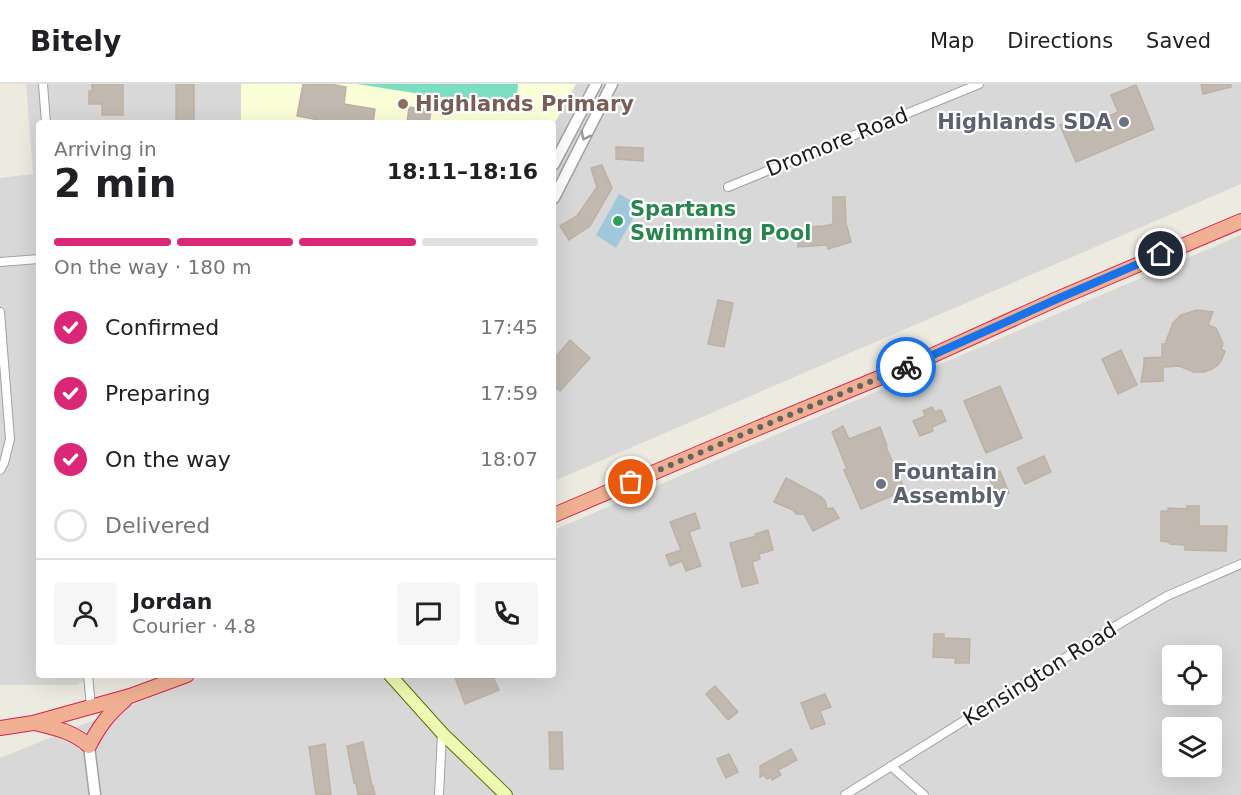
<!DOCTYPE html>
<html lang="en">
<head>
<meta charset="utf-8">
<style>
  :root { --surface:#fff; --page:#f6f6f6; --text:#202124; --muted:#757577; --line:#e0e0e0; --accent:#db2777 }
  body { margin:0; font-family:"DejaVu Sans",sans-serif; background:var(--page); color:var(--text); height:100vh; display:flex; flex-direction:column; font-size:22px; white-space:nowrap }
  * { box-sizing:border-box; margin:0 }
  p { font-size:20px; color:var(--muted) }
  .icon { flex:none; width:33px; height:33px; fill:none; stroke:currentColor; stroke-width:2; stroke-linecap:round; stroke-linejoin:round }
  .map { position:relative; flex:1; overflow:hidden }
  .side { position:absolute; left:36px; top:36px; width:520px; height:558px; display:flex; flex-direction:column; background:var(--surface); border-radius:6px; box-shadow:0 6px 24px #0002 }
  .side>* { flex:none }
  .tools { position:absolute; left:1162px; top:561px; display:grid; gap:12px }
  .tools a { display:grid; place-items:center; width:60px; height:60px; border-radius:6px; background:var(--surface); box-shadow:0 6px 24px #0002; font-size:30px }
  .pin { position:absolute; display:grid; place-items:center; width:51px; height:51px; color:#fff; margin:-26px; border:3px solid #fff; border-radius:50%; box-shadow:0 2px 6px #0007 }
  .courier { position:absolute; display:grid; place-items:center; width:60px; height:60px; margin:-30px; border:4px solid #1a73e8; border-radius:50%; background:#fff; color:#222; box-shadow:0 2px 8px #0007 }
  .overview em { font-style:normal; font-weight:600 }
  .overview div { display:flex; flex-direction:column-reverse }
  .overview { display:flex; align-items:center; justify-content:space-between; height:102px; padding:0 18px }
  h1 { font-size:39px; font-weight:600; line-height:45px }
  .bar { display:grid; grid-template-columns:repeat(4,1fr); gap:9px 6px; align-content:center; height:72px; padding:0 18px }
  .bar i { height:8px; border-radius:4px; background:var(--line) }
  .bar .current { background:var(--accent) }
  .bar p { grid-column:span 4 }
  .line { display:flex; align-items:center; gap:15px; padding:0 18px; border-top:2px solid var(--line) }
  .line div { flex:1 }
  .round { display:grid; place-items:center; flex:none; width:63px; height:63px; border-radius:6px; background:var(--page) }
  ol { padding:0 18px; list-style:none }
  li { display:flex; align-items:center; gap:18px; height:66px }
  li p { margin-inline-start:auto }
  li .icon { padding:6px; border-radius:50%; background:var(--accent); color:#fff; stroke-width:4 }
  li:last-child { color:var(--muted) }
  li i { width:33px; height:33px; border:3px solid var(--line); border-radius:50% }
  header { display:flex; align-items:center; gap:36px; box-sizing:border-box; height:84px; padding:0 30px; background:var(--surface); border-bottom:2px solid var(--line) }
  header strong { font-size:28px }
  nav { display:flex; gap:33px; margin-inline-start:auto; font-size:21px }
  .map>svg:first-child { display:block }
</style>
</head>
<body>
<header>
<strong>Bitely</strong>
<nav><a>Map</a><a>Directions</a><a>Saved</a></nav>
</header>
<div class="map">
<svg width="1241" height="711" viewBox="0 0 1241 711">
  <rect width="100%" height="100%" fill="#edeae0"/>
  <g fill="#d9d8d8" fill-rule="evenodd">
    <path d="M26,0H1241V100L554,397V39H39V591H99L76,601H0V94L33,90Z"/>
    <path d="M1241,151V711H0V674L206,591H554V446ZM1173,572H1212V610H1173ZM1173,644H1212V682H1173Z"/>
  </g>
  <path fill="#fbffd7" d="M241,0H576L554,40L241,39Z"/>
  <path fill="#7dddc1" d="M357,0H518L516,25Z"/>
  <path fill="#a0c8db" d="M619,110L640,122L616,164L596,151Z"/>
  <g fill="#c1b9b0" stroke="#beb1a3" stroke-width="1.5">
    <path d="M92,0H123V31H102V20H89V7H92Z"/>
    <rect x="176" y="0" width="18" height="39"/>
    <path d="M303,0H330L346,3L344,20L375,25L373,39H361L341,36L340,39H329V38L297,32Z"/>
    <path d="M1201,0H1231V3L1203,10Z"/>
    <path d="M1136,1L1154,45L1076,78L1060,41L1078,34L1082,44L1118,28L1111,11Z"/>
    <path d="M409,23L431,26L429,39H407Z"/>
    <path d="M616,63L643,64V77L616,75Z"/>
    <path d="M602,81L612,104L590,142L569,156L560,142L577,132L597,103L591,84Z"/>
    <path d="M833,113H845L846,139L851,158L828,165L827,161L798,163V150H805V143L824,142L833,140Z"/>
    <path d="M718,216L733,219L724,263L708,260Z"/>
    <path d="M1197,226L1213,228L1208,241L1216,244L1223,260L1221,265L1225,267L1222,275L1218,281L1212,285L1204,288H1194L1179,282L1163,283V297L1141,298L1144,281V274L1162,273V260H1165L1173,239L1181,231Z"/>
    <path d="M570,256L590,274L560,307L554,302V275Z"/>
    <path d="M1121,266L1137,301L1118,310L1102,275Z"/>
    <path d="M1000,302L1022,354L986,369L964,317Z"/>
    <path d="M932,323L935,328L941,326L946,337L932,343L933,347L920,352L913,337L925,332L923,327Z"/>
    <path d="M843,342L849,355L880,343L887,362L886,363L905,406L861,425L844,386L847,385L832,348Z"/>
    <path d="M1044,372L1051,388L1025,400L1017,384Z"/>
    <path d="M1000,387L1009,409L998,414L988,392Z"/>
    <path d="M786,394L820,412L825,417L827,425L833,424L839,434L813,447L804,430H796L793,426L774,418Z"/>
    <path d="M1187,422H1199V442H1227L1226,467L1185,466V461L1170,460L1169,458L1161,457V427H1168V424L1187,425Z"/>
    <path d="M695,429L700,444L689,448L701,482L686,487L682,477L670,482L666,471L681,466L670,438Z"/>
    <path d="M768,446L773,466L759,470L760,475L752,478L758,499L742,503L730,459L756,452L755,450Z"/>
    <path d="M934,550H944V554L970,555L969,579H955L956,574L933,573Z"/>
    <path d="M454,591H492L499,606L465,620Z"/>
    <path d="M715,602L738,628L728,636L706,610Z"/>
    <path d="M825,610L831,623L820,627L825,640L811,645L801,619Z"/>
    <path d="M549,648H562L563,685H550Z"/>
    <path d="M363,658L372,702H373L375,711H358L356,699H354L347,662Z"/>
    <path d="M325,660L331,711H316L309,663Z"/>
    <path d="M791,665L797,676L778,686L781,691L772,696L771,693L767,695L764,691L760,693V682Z"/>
    <path d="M729,670L738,688L726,694L717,675Z"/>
  </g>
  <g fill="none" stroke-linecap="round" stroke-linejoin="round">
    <defs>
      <g id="minor">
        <path d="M43,0L46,39"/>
        <path d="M728,103L979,0"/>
        <path d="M0,178L39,175"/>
        <path d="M0,228L10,355L4,379L0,386"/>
        <path d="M88,591L91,622"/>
        <path d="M891,682L924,711"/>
        <path d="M439,711L442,649"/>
        <path d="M845,711L1124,537L1167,512L1241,480"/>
      </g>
      <g id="tertiary">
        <path d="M554,80L596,0"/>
        <path d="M554,114L612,0"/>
        <path d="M89,662L95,711"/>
      </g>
      <path id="secondary" d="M390,591L442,649L506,711"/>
      <g id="trunk">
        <path d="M554,431L758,344L920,277L1057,215L1241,137"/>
        <path d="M35,639C56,644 74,648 89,662C99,643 108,630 125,616"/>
        <path d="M0,644L33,639L130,612L187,591"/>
      </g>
    </defs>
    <use href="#minor" stroke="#a2a2a2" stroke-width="10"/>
    <use href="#tertiary" stroke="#a2a2a2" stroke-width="13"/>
    <use href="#secondary" stroke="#5a7004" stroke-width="14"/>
    <use href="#trunk" stroke="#d52350" stroke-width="16"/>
    <use href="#minor" stroke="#fff" stroke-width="8"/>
    <use href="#tertiary" stroke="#fff" stroke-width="10"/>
    <use href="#secondary" stroke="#eff9b2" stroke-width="12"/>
    <use href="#trunk" stroke="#f1b093" stroke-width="14"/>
  </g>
  <defs><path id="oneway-chevron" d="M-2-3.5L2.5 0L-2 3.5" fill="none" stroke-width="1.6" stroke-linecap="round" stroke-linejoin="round" transform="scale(1.5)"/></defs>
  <use stroke="#989898" href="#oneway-chevron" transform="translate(585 52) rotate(117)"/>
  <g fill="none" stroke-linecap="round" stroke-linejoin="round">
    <path stroke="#646360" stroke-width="6" stroke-dasharray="0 10.8" d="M631,398L758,344L906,283"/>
    <path stroke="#1a73e8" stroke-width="8" d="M906,283L1057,215L1161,170"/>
  </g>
  <circle fill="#8d6e63" stroke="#fff" stroke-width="2" cx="403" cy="20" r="6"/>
  <g fill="#6b7280" stroke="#fff" stroke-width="2">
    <circle cx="1124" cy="38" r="6"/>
    <circle cx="881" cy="400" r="6"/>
  </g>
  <circle fill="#2e9e5b" stroke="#fff" stroke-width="2" cx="618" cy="137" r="6"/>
  <g text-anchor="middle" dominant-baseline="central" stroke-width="4.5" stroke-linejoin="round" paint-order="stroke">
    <g font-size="21" font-weight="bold" fill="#785e54" stroke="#fff" text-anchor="start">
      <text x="415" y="20">Highlands Primary</text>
    </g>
    <g font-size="21" font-weight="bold" fill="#5b616d" stroke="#fff" text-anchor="end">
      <text x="1112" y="38">Highlands SDA</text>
      <text x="893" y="388" text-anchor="start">Fountain<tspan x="893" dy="24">Assembly</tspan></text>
    </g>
    <g font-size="21" fill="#1b1b1b" stroke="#fff">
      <text transform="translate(837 58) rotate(-22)">Dromore Road</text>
      <text transform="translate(1040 590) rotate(-32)">Kensington Road</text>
    </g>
    <g font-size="21" font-weight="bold" fill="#27864d" stroke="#fff" text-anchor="start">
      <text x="630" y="125">Spartans<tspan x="630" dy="24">Swimming Pool</tspan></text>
    </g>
  </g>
</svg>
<div class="tools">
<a><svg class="icon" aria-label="locate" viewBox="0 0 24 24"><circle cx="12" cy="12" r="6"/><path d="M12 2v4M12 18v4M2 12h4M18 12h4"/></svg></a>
<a><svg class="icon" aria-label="layers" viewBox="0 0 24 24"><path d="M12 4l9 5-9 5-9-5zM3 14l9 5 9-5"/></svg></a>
</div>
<div class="pin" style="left:631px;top:398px;background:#ea580c"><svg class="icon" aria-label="bag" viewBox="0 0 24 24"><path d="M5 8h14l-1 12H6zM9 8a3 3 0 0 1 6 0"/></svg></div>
<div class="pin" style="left:1161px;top:170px;background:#1f2937"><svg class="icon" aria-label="home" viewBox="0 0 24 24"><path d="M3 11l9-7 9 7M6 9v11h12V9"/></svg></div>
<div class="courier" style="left:906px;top:283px"><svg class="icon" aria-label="bike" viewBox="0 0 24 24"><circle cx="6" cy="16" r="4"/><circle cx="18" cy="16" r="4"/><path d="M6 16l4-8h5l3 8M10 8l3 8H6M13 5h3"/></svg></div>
<section class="side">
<div class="overview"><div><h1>2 min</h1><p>Arriving in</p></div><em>18:11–18:16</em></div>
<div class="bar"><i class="current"></i><i class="current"></i><i class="current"></i><i></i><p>On the way · 180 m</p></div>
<ol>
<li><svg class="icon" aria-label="check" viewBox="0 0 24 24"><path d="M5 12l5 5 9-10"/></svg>Confirmed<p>17:45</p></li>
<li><svg class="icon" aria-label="check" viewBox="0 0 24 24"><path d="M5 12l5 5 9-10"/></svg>Preparing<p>17:59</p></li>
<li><svg class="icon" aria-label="check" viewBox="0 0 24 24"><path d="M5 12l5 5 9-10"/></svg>On the way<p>18:07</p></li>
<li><i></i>Delivered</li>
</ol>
<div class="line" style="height:108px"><a class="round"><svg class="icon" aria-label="person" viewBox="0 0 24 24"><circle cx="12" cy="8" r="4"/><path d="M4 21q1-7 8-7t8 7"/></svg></a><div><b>Jordan</b><p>Courier · 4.8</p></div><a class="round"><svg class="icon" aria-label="chat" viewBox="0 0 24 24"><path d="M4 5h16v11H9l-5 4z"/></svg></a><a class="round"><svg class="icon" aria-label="phone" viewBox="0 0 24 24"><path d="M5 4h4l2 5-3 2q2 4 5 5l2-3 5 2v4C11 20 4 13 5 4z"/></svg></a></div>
</section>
</div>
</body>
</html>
